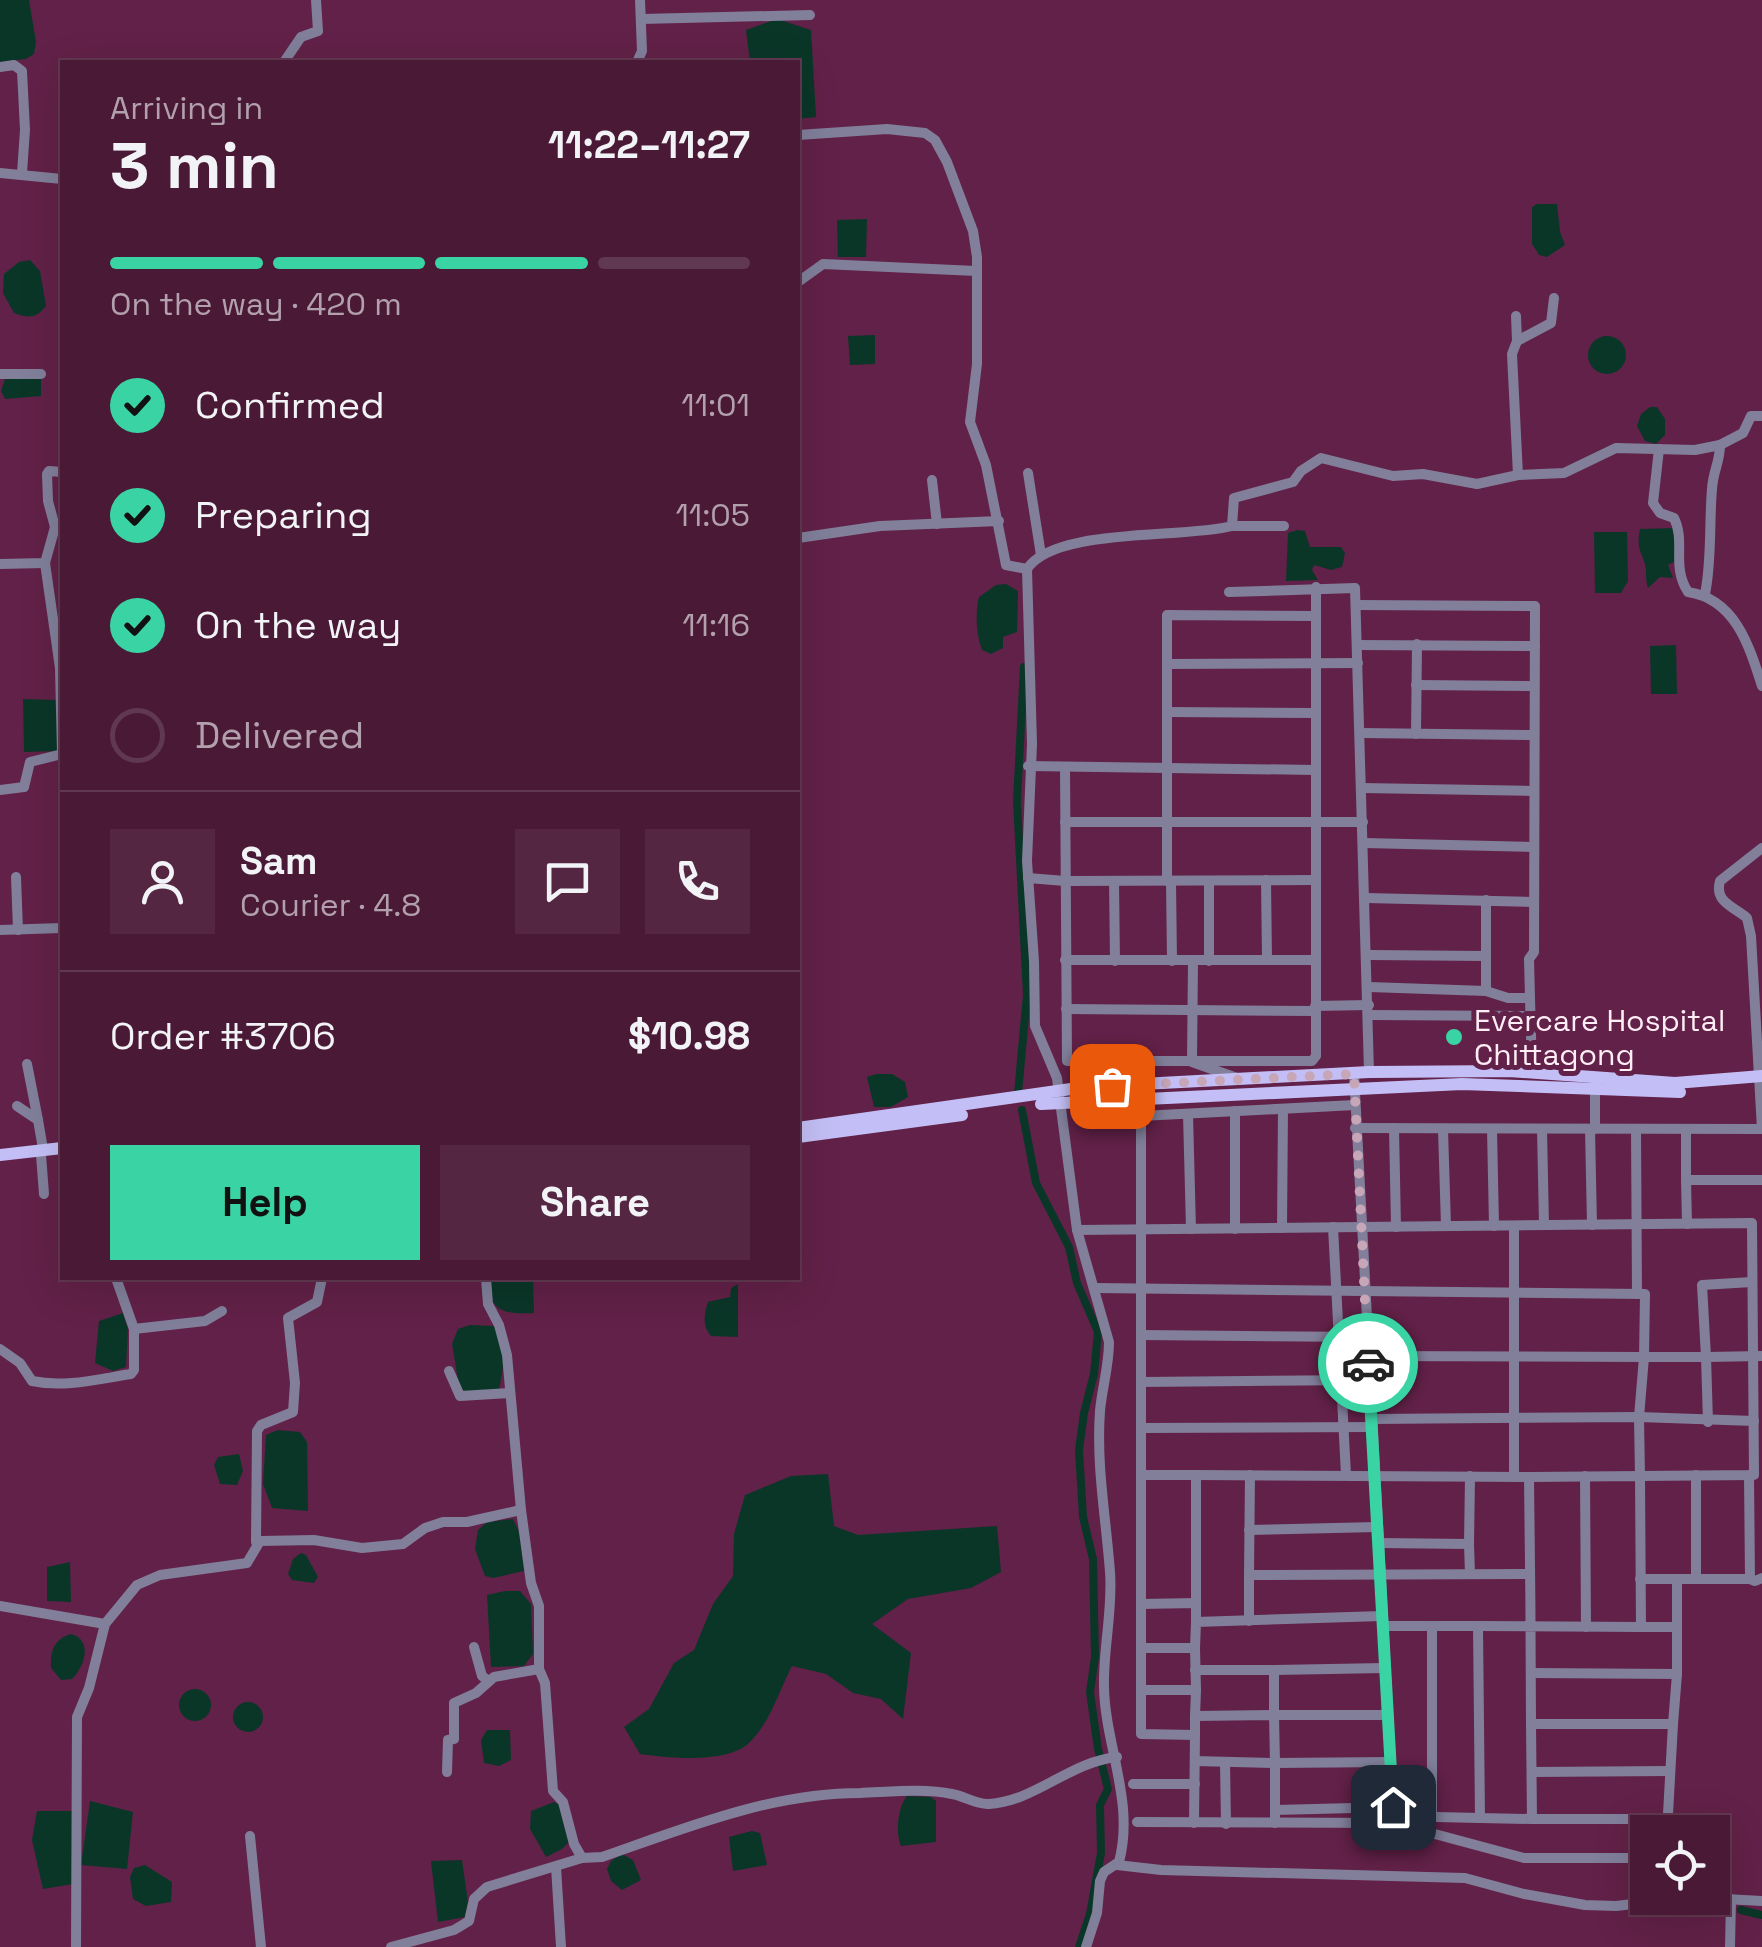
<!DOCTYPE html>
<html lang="en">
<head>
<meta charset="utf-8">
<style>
  :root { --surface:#4a1936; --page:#542642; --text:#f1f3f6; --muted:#b2a0ad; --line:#613851; --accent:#3ad4a4 }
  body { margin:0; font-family:"Space Grotesk",sans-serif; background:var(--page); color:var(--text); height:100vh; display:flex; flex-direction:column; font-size:38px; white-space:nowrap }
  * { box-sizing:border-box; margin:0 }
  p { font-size:32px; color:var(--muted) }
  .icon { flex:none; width:55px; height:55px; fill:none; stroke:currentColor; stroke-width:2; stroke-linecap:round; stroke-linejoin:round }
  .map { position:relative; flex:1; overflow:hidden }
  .details { position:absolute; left:60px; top:60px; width:740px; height:1220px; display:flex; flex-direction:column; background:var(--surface); border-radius:0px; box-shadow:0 10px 40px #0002,0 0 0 2px var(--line) }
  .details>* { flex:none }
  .controls { position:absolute; left:1630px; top:1815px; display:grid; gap:20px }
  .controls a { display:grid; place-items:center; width:100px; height:100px; border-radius:0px; background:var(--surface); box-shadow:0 10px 40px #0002,0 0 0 2px var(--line); font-size:50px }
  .pin { position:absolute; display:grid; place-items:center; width:85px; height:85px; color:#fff; margin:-42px; border-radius:20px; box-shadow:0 5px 15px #0006 }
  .courier { position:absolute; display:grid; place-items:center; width:100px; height:100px; margin:-50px; border:8px solid #3ad4a4; border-radius:50%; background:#fff; color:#222; box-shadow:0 2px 12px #0007 }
  .summary em { font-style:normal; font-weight:700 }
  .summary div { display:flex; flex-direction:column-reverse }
  .summary { display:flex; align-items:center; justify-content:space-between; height:170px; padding:0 50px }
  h1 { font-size:65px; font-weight:700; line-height:75px }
  .bar { display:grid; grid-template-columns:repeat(4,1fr); gap:15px 10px; align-content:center; height:120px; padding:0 50px }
  .bar i { height:12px; border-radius:8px; background:var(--line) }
  .bar .current { background:var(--accent) }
  .bar p { grid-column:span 4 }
  .line { display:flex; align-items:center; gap:25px; padding:0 50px; border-top:2px solid var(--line) }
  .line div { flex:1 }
  .round { display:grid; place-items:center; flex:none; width:105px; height:105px; border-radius:0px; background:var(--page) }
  ol { padding:0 50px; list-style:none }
  li { display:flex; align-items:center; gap:30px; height:110px }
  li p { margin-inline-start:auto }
  li .icon { padding:10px; border-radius:50%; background:var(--accent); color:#111; stroke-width:4 }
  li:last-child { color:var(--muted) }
  li i { width:55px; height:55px; border:5px solid var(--line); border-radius:50% }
  .button { display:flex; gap:20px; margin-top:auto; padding:20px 50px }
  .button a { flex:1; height:115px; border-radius:0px; background:var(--accent); color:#111; font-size:40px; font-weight:700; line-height:115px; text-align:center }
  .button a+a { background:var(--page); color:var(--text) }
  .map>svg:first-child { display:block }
</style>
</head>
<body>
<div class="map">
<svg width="1762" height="1947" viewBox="0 0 1762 1947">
  <rect width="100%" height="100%" fill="#622148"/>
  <g fill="#0a3628">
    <path d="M0,0H29L36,42L34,54L26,59L0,62Z"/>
    <path d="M777,19L811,30L816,117L798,119V62H750L746,30Z"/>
    <path d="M1537,204H1557L1560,232L1565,245L1547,257L1539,255L1532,244V207Z"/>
    <path d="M867,219L866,257H838L837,220Z"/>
    <path d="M30,260L40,271L46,306C36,319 28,318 14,313L3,293L4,274L19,262Z"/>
    <path d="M875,335V364L850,365L848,336Z"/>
    <circle cx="1607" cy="355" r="19"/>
    <path d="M6,376L41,379V396L5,399L1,391Z"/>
    <path d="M1650,407H1657L1665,419V435L1656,444L1645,441L1637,426L1641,414Z"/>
    <path d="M1674,528L1676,561L1668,565L1673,578L1660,577L1648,588C1646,582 1646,577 1646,571C1645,554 1635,553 1640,529Z"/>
    <path d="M1297,530L1305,531L1310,547H1341L1345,553L1342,567L1331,570L1314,565L1312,570L1318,580L1286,581L1288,533Z"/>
    <path d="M1594,532H1627L1628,581L1621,593H1595Z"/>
    <path d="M1006,584L1018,591L1017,632L1003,637V648L991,654L982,650C976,634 975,613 979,597L996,585Z"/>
    <path d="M1676,645L1677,694H1651L1650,646Z"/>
    <path d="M23,699L56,700L59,751L24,752Z"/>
    <path d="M876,1074H892L905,1082L908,1097L891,1107H874L867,1077Z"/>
    <path d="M486,1278H533L534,1313C500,1314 492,1312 486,1278Z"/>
    <path d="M738,1284V1337L711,1336C702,1326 704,1314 708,1302L730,1297L731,1288Z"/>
    <path d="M123,1313L128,1329L126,1367L113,1371L95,1363L99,1321Z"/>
    <path d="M470,1325L493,1326L499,1329L504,1362L499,1390L460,1392L452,1344L458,1329Z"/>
    <path d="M278,1430L300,1432L307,1442L308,1511L272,1508L263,1484L266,1435Z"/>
    <path d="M239,1454L243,1471L237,1485L220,1484L214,1465L218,1457Z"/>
    <path d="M828,1474L834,1526L858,1535L997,1526L1001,1572L971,1588L908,1599L872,1624L911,1653L903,1719L881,1699L853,1693L826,1674L792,1666C779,1691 770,1723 749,1743C727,1764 668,1758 640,1754L624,1727L649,1709L674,1663L694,1650L713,1604L733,1576L734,1534L745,1495L791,1476Z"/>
    <path d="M513,1519L520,1534L524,1571L493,1578L485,1576L475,1549L478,1530L487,1522Z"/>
    <path d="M301,1553L306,1555L318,1577L314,1583L292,1580L288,1574L293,1559Z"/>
    <path d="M70,1562L71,1602L47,1601V1567Z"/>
    <path d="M505,1591H520L531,1604L533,1654L524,1666L491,1667L487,1595Z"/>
    <path d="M71,1634C93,1640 85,1666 72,1679L61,1680L51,1668C50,1651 54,1639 71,1634Z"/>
    <circle cx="195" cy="1705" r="16"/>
    <circle cx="248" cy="1717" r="15"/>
    <path d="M487,1730H510L511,1760L499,1766L484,1763L481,1740Z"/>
    <path d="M907,1796L931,1797L936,1801V1842L901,1846C895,1832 898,1807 907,1796Z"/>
    <path d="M90,1801L133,1812L127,1869L81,1865Z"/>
    <path d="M554,1802L563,1807L571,1840L562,1849L546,1857L530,1829L531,1811Z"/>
    <path d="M37,1811H72L73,1884L43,1889L32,1840Z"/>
    <path d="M752,1831L760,1833L767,1865L733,1871L729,1837Z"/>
    <path d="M622,1854L633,1860L641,1880L622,1890L611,1881L607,1869L611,1861Z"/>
    <path d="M462,1860L468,1902L465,1917L438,1922L431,1861Z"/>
    <path d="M145,1865L172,1882L171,1902L146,1906L133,1899L130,1877L134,1868Z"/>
  </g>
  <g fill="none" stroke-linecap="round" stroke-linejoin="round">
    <g stroke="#0a3628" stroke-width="8">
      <path d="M1018,1093L1027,995L1017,801L1024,667"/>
      <path d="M1022,1110L1036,1183L1069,1247L1077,1283L1098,1332L1094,1374L1084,1413L1079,1450L1083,1517L1093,1559L1095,1657L1090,1692L1098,1749L1108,1789L1100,1805L1101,1853L1090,1914L1079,1947"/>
      <path d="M1741,1910L1762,1915"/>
    </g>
    <g stroke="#817f9a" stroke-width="10">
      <path d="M641,19L810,15"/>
      <path d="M284,62L301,37L318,31L316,0"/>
      <path d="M637,62L642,51L640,0"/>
      <path d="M0,67L14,65L22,71L25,130L22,173"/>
      <path d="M798,135L887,129L925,133L935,140L947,162L973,231L977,257V364L970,422L986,465L1006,565L1027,569L1032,744L1027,861L1034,961L1035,1026L1057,1078L1077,1230L1109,1342C1109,1366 1102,1388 1100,1411C1096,1465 1106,1518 1110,1572C1113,1610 1103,1649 1104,1687C1105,1745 1135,1802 1119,1862L1104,1872L1100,1881L1097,1913L1086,1947"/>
      <path d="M0,173L62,179"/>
      <path d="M798,282L823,264L976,271"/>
      <path d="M1516,316L1517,341L1512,354L1518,475"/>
      <path d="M1517,341L1551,323L1554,298"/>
      <path d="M0,374H41"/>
      <path d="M1659,449L1653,503L1660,513L1674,518C1686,542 1671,566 1688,592C1735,599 1749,645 1762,686"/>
      <path d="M1028,473L1041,555"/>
      <path d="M932,480L937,524"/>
      <path d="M1232,526H1284"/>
      <path d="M798,538L880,526L999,521"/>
      <path d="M0,564L45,563L55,527L48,501L47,474L49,471L62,472"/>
      <path d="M1027,569C1054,527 1183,539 1232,526L1234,498L1293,482L1301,471L1321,458L1393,476L1423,474L1477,484L1518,475L1564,473L1616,448L1695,450L1720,445L1743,433L1751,416H1762"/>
      <path d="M1229,592L1355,588L1369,1072"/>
      <path d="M1705,594C1712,560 1709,524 1712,489C1713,471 1720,462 1720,445"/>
      <path d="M1356,605L1535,606L1534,952L1529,959L1530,998H1508L1486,991"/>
      <path d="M1357,645L1535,646"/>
      <path d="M1167,664L1358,663"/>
      <path d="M1416,685L1534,686"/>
      <path d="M1167,712L1315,713"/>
      <path d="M1360,733L1534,735"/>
      <path d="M1416,734L1417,644"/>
      <path d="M1028,766L1315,770"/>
      <path d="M1065,767L1067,1061H1312L1316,1056V587"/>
      <path d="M1362,788L1534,791"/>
      <path d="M0,790L24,787L30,762L62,754L60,668L45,563"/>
      <path d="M1065,822H1363"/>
      <path d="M1364,843L1534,847"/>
      <path d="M16,877L18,930"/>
      <path d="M1028,878L1065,881L1316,880"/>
      <path d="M1266,880L1267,960"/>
      <path d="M1114,881L1115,961"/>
      <path d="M1167,881V615L1316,616"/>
      <path d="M1171,881L1172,961"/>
      <path d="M1209,881V961"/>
      <path d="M1366,898L1534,902"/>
      <path d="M0,930L62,928"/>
      <path d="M1368,955L1486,956"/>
      <path d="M1065,960H1316"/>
      <path d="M1193,961L1192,1062L1237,1078"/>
      <path d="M1369,987L1486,991V900"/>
      <path d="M1530,998L1532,1072"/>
      <path d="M1315,1006L1369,1005"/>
      <path d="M1066,1009L1315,1011"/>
      <path d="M1369,1015L1528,1016"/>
      <path d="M27,1064L38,1120"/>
      <path d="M1354,1074L1394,1823"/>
      <path d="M1595,1082V1129"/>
      <path d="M1141,1098V1734L1195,1735L1194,1823"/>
      <path d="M17,1106L38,1120L43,1149"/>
      <path d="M1188,1114L1191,1229"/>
      <path d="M1141,1116L1355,1105"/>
      <path d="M1355,1128L1762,1129"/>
      <path d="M1394,1128L1396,1227"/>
      <path d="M1443,1129L1446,1226"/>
      <path d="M1492,1129L1494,1226"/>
      <path d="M1542,1129L1544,1225"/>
      <path d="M1590,1129L1592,1225"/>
      <path d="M1636,1129L1637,1294"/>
      <path d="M1762,1129L1751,936L1747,918C1733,906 1714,902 1720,881L1762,848"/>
      <path d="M41,1155L44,1194"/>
      <path d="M1686,1180V1129"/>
      <path d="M1687,1224L1686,1180H1762"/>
      <path d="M1333,1227L1346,1475"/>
      <path d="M1282,1228L1283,1109"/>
      <path d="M1235,1229V1111"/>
      <path d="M1077,1230L1752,1223L1754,1475L1640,1476L1639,1417L1644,1357L1368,1356"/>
      <path d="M486,1278L488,1304L499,1325L507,1355L521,1510L531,1583L539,1606V1669L545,1683L553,1791L563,1802L574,1844L582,1858L602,1857C685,1828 771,1793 860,1793C889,1792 924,1788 952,1794C965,1796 976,1805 989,1804C1036,1801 1069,1762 1117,1757"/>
      <path d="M1095,1288L1645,1294L1644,1357H1706L1702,1285L1752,1282"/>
      <path d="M134,1329L205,1321L222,1311"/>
      <path d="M1141,1335L1367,1337"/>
      <path d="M0,1349L20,1363L32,1381C65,1388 98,1379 131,1374L134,1370V1329L116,1278"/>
      <path d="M449,1371L460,1396L510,1393"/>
      <path d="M1141,1382L1369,1380"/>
      <path d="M1371,1419L1639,1417L1754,1421"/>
      <path d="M1708,1422L1706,1357L1762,1356"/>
      <path d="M1141,1428L1372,1427"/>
      <path d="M1141,1475H1196V1603"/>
      <path d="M1196,1475L1529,1477"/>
      <path d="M1696,1475V1578"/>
      <path d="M1749,1475L1750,1579L1755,1581L1762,1578"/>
      <path d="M1585,1476L1586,1627"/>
      <path d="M1514,1477V1226"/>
      <path d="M1249,1530L1377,1527"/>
      <path d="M256,1542L257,1431L261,1425L293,1412L295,1383L288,1318L317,1302L322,1278"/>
      <path d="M1378,1543L1469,1544L1470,1574"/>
      <path d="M1469,1544L1470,1476"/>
      <path d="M1249,1575L1250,1475"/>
      <path d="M1640,1579H1750"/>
      <path d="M1141,1604L1196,1603V1622"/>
      <path d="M0,1606L105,1624"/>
      <path d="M1249,1621V1575L1530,1574"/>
      <path d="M1383,1626H1478L1480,1818L1532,1819L1531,1724H1673L1677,1674L1531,1673"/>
      <path d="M1432,1626V1817"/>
      <path d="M1478,1626L1641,1627L1640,1476L1529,1477C1530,1559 1531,1642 1531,1724"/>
      <path d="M1641,1627H1677"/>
      <path d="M474,1647L482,1676L489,1681"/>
      <path d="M1141,1648H1195L1196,1690"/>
      <path d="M1195,1648L1196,1622L1382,1616"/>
      <path d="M1195,1670H1274V1715H1388"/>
      <path d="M1274,1670L1385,1668"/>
      <path d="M1677,1674V1579"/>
      <path d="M1141,1690H1196L1195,1716"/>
      <path d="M1195,1735V1716L1274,1715L1275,1763L1390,1762"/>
      <path d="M1195,1761L1275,1763V1823"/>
      <path d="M1225,1762L1226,1824"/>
      <path d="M447,1772L448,1740L454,1739V1703L476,1693L494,1677L539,1669"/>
      <path d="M1532,1772L1670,1771"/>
      <path d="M1133,1784H1195"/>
      <path d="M1275,1810L1393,1807"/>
      <path d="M1393,1816L1480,1818"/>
      <path d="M1532,1819H1668"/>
      <path d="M1137,1822L1394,1823L1524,1858H1648"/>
      <path d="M1667,1832L1673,1724"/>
      <path d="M250,1836L261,1947"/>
      <path d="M1117,1865L1161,1870L1465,1878L1524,1894L1585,1905L1616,1906L1685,1898"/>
      <path d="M556,1867L561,1947"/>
      <path d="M1706,1898L1762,1901"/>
      <path d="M76,1947L77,1717L89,1688L105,1624L137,1585L160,1575L247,1563L260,1541L314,1540L362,1548L403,1544L425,1528L443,1522H467L521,1510"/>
      <path d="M391,1947L454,1930L469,1921L474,1899L487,1887L582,1858"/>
      <path d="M1730,1947L1731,1899"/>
    </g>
    <g stroke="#c3bff6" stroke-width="12">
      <path d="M1041,1104L1462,1084L1680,1092"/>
      <path d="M798,1128L1085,1087L1369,1072L1509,1071L1675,1083L1762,1076"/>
      <path d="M798,1137L962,1115"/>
      <path d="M0,1155L62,1148"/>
    </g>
  </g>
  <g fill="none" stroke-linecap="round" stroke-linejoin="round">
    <path stroke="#c7a6b8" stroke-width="10" stroke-dasharray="0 18" d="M1112,1086L1354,1074L1368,1363"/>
    <path stroke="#3ad4a4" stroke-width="12" d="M1368,1363L1393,1807"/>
  </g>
  <circle fill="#3ad4a4" stroke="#622148" stroke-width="4" cx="1454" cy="1037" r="10"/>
  <g text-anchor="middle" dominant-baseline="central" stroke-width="10" stroke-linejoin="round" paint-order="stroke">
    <g font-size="30" fill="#feedf5" stroke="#622148" text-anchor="start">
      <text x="1474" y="1020">Evercare Hospital<tspan x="1474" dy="34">Chittagong</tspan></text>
    </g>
  </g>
</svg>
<div class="controls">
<a><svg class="icon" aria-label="locate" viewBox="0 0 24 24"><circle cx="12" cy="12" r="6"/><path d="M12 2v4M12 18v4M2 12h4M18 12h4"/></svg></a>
</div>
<div class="pin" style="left:1112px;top:1086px;background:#ea580c"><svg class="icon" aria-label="bag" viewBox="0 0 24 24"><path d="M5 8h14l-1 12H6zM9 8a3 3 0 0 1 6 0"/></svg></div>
<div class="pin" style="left:1393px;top:1807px;background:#1f2937"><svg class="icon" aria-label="home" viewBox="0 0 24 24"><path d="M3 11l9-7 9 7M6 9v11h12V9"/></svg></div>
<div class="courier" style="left:1368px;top:1363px"><svg class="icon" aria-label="car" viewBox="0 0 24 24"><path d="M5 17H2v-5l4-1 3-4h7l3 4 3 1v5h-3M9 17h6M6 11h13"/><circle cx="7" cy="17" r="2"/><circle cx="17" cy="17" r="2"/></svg></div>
<section class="details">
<div class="summary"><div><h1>3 min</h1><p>Arriving in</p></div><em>11:22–11:27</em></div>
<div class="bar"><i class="current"></i><i class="current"></i><i class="current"></i><i></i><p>On the way · 420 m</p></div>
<ol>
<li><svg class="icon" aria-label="check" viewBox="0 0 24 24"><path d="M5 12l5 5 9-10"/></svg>Confirmed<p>11:01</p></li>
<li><svg class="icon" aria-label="check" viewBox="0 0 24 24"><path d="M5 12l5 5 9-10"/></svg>Preparing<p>11:05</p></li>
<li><svg class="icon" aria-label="check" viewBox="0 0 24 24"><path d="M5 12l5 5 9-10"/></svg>On the way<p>11:16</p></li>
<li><i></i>Delivered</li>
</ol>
<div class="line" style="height:180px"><a class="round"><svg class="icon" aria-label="person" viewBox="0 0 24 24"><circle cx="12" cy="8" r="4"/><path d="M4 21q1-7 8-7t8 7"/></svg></a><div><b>Sam</b><p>Courier · 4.8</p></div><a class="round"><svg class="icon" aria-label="chat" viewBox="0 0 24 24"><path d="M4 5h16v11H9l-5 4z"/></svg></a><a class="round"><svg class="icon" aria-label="phone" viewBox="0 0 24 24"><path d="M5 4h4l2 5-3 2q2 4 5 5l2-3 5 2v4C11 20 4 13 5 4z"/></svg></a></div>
<div class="line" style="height:130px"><div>Order #3706</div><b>$10.98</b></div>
<div class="button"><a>Help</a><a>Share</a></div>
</section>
</div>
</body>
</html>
